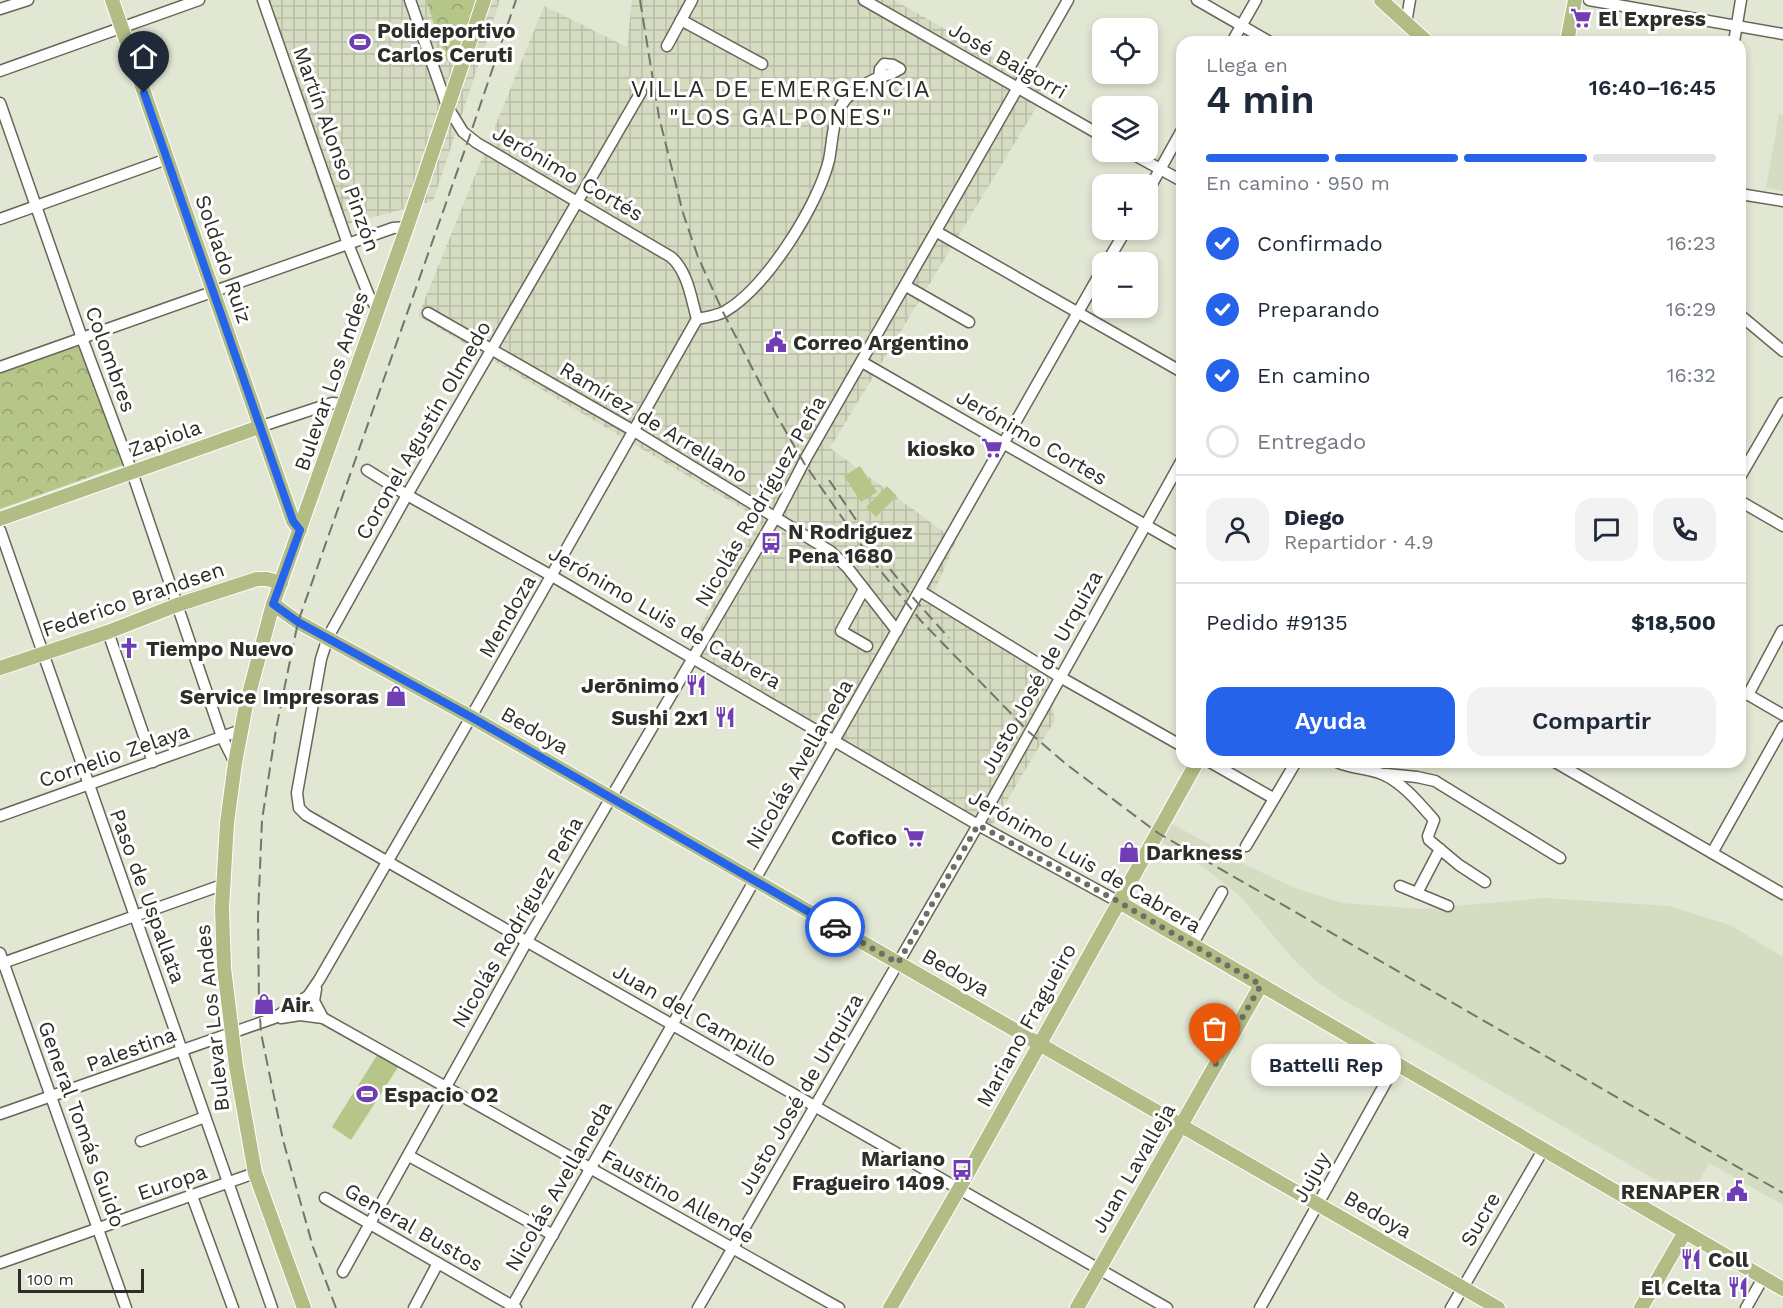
<!DOCTYPE html>
<html lang="es">
<head>
<meta charset="utf-8">
<style>
  :root { --surface:#fff; --page:#f2f2f3; --text:#1f2937; --muted:#747a83; --line:#e0e1e3; --accent:#2563eb }
  body { margin:0; font-family:"Work Sans",sans-serif; background:var(--page); color:var(--text); height:100vh; display:flex; flex-direction:column; font-size:22px; white-space:nowrap }
  * { box-sizing:border-box; margin:0 }
  p { font-size:20px; color:var(--muted) }
  .icon { flex:none; width:33px; height:33px; fill:none; stroke:currentColor; stroke-width:2; stroke-linecap:round; stroke-linejoin:round }
  .map { position:relative; flex:1; overflow:hidden }
  .details { position:absolute; left:1176px; top:36px; width:570px; height:732px; display:flex; flex-direction:column; background:var(--surface); border-radius:18px; box-shadow:0 3px 9px #0003 }
  .details>* { flex:none }
  .buttons { position:absolute; left:1092px; top:18px; display:grid; gap:12px }
  .buttons a { display:grid; place-items:center; width:66px; height:66px; border-radius:12px; background:var(--surface); box-shadow:0 3px 9px #0003; font-size:30px }
  .scale { position:absolute; left:18px; bottom:15px; width:126px; box-sizing:border-box; padding-left:6px; border:3px solid #2c2e27; border-top:0; font-size:16px; line-height:21px; white-space:nowrap; color:#2c2e27; -webkit-text-stroke:4px #fff; paint-order:stroke }
  .pin { position:absolute; display:grid; place-items:center; width:51px; height:51px; color:#fff; margin:-62px -26px; border-radius:50% 50% 50% 0; rotate:-45deg; box-shadow:0 0 6px #0007 }
  .pin .icon { rotate:45deg }
  .courier { position:absolute; display:grid; place-items:center; width:60px; height:60px; margin:-30px; border:4px solid #2563eb; border-radius:50%; background:#fff; color:#222; box-shadow:0 2px 8px #0007 }
  .bubble { position:absolute; height:42px; border-radius:18px; background:var(--surface); box-shadow:0 3px 9px #0003; font-size:20px; font-weight:600; line-height:42px; text-align:center }
  .headline em { font-style:normal; font-weight:600 }
  .headline div { display:flex; flex-direction:column-reverse }
  .headline { display:flex; align-items:center; justify-content:space-between; height:102px; padding:0 30px }
  h1 { font-size:39px; font-weight:600; line-height:45px }
  .bar { display:grid; grid-template-columns:repeat(4,1fr); gap:9px 6px; align-content:center; height:72px; padding:0 30px }
  .bar i { height:8px; border-radius:4px; background:var(--line) }
  .bar .active { background:var(--accent) }
  .bar p { grid-column:span 4 }
  .line { display:flex; align-items:center; gap:15px; padding:0 30px; border-top:2px solid var(--line) }
  .line div { flex:1 }
  .round { display:grid; place-items:center; flex:none; width:63px; height:63px; border-radius:18px; background:var(--page) }
  ol { padding:0 30px; list-style:none }
  li { display:flex; align-items:center; gap:18px; height:66px }
  li p { margin-inline-start:auto }
  li .icon { padding:6px; border-radius:50%; background:var(--accent); color:#fff; stroke-width:4 }
  li:last-child { color:var(--muted) }
  li i { width:33px; height:33px; border:3px solid var(--line); border-radius:50% }
  .cta { display:flex; gap:12px; margin-top:auto; padding:12px 30px }
  .cta a { flex:1; height:69px; border-radius:18px; background:var(--accent); color:#fff; font-size:24px; font-weight:600; line-height:69px; text-align:center }
  .cta a+a { background:var(--page); color:var(--text) }
  .map>svg:first-child { display:block }
</style>
</head>
<body>
<div class="map">
<svg width="1783" height="1308" viewBox="0 0 1783 1308">
  <defs>
    <pattern id="industrial-grid" width="8" height="8" patternUnits="userSpaceOnUse" patternTransform="scale(1.5)"><rect width="8" height="8" fill="#d5dcc2"/><path d="M0 4h8M4 0v8" fill="none" stroke="#b7bda7"/></pattern>
    <pattern id="park-crowns" width="20" height="18" patternUnits="userSpaceOnUse" patternTransform="scale(1.5)"><rect width="20" height="18" fill="#b6c588"/><path d="M2 6a3 3 0 1 1 6 0M12 15a3 3 0 1 1 6 0" fill="none" stroke="#94a06f"/></pattern>
  </defs>
  <rect width="100%" height="100%" fill="#e2e7d4"/>
  <g fill="#d5dcc2">
    <path d="M1779,114L1783,115V191L1766,188Z"/>
    <path d="M1171,823L1248,866L1295,888L1343,903L1421,909L1545,898L1669,906L1730,925L1783,957V1205L1709,1163L1695,1188L1666,1180L1661,1183L1340,998L1316,981L1293,959L1242,898L1206,869L1160,841Z"/>
  </g>
  <g fill="url(#industrial-grid)">
    <path d="M257,0H500L433,201L334,228Z"/>
    <path d="M632,0H894L1048,88L830,448L956,541L929,604L1048,676L1055,720L989,831L686,657L755,516L418,316L544,6L627,47Z"/>
  </g>
  <g fill="url(#park-crowns)">
    <path d="M426,0H476L454,62L447,61Z"/>
    <path d="M81,342L123,465L0,509V371Z"/>
  </g>
  <g fill="#b6c588">
    <path d="M860,466L877,492L861,502L844,476Z"/>
    <path d="M887,486L897,496L876,517L866,507Z"/>
    <path d="M381,1049L402,1061L351,1140L332,1127Z"/>
  </g>
  <g fill="none" stroke-linecap="round" stroke-linejoin="round">
    <defs>
      <g id="minor">
        <path d="M263,0L348,244L369,296L378,310"/>
        <path d="M864,0L1102,136"/>
        <path d="M1197,0L1270,42"/>
        <path d="M1589,0L1783,34"/>
        <path d="M0,9L28,0"/>
        <path d="M681,20L762,64"/>
        <path d="M1406,23L1410,0"/>
        <path d="M1232,42L1256,0"/>
        <path d="M1734,42L1741,0"/>
        <path d="M667,46L692,0"/>
        <path d="M0,71L199,0"/>
        <path d="M641,92L407,495L328,637L321,659L297,793L299,808L306,815L1167,1308"/>
        <path d="M0,103L82,338L132,472L222,737L235,763"/>
        <path d="M1129,152L1182,181"/>
        <path d="M1148,191L1182,130"/>
        <path d="M1740,194L1783,201"/>
        <path d="M0,219L167,159"/>
        <path d="M937,232L1182,372"/>
        <path d="M1107,262L1126,230"/>
        <path d="M906,286L969,322"/>
        <path d="M428,313L634,431L830,551L847,567L897,631"/>
        <path d="M1740,315L1783,351"/>
        <path d="M697,319C706,317 716,316 724,312C765,289 818,206 829,160C833,140 832,117 845,100C854,89 867,83 879,77L880,69L884,64L893,65L900,69L891,74L879,77"/>
        <path d="M862,362L1182,546"/>
        <path d="M0,367L393,228L407,227"/>
        <path d="M259,427L332,403L345,404"/>
        <path d="M367,470L407,495L552,576L978,825L1119,902"/>
        <path d="M1740,477L1783,403"/>
        <path d="M1740,501L1783,526"/>
        <path d="M0,530L272,1308"/>
        <path d="M864,589L841,631L867,646"/>
        <path d="M920,591L1060,677L1182,746"/>
        <path d="M108,632L153,762"/>
        <path d="M1740,690L1783,715"/>
        <path d="M1748,695L1782,631"/>
        <path d="M1210,762L1273,798"/>
        <path d="M1337,762C1352,769 1367,768 1382,774C1402,782 1420,804 1434,820L1428,836L1429,840L1459,865L1485,882"/>
        <path d="M1555,762L1783,894"/>
        <path d="M1386,774L1417,777L1435,781L1560,858"/>
        <path d="M0,816L241,730"/>
        <path d="M1246,846L1296,762"/>
        <path d="M1712,853L1783,727"/>
        <path d="M1400,886L1448,906"/>
        <path d="M1417,893L1440,849"/>
        <path d="M1192,945L1222,892"/>
        <path d="M0,953L126,1308"/>
        <path d="M0,964L222,885"/>
        <path d="M316,989L314,1001L323,1018"/>
        <path d="M281,1018L300,1015L323,1018L839,1308"/>
        <path d="M0,1114L274,1018L308,996L319,980L471,717L697,319C691,298 688,272 671,257L477,143L463,132L447,106L410,0"/>
        <path d="M141,1141L205,1117"/>
        <path d="M409,1156L553,1235"/>
        <path d="M192,1196L233,1308"/>
        <path d="M325,1198L516,1308"/>
        <path d="M0,1263L255,1173"/>
        <path d="M343,1272L527,941L775,518L806,458L1068,0"/>
        <path d="M414,1308L438,1263"/>
        <path d="M511,1308L1102,270"/>
        <path d="M698,1308L978,825L1182,460"/>
        <path d="M1260,1308L1396,1064"/>
        <path d="M1451,1308L1543,1150"/>
        <path d="M1746,1308L1763,1278"/>
      </g>
      <g id="major">
        <path d="M112,0L293,521L300,530"/>
        <path d="M1381,0L1427,42"/>
        <path d="M1567,42L1575,0"/>
        <path d="M0,519L259,427"/>
        <path d="M273,604L298,622L471,717L1498,1308"/>
        <path d="M0,668L108,632L177,605L257,579H267L281,583"/>
        <path d="M1119,902L1783,1289"/>
        <path d="M304,1308L255,1173L236,1066L224,968L222,908L227,823L235,763L246,705L273,604L407,227L484,0"/>
        <path d="M890,1308L959,1189L1197,762"/>
        <path d="M1077,1308L1261,985"/>
        <path d="M1641,1308L1685,1232"/>
      </g>
    </defs>
    <use href="#minor" stroke="#646858" stroke-width="13"/>
    <use href="#major" stroke="#fff" stroke-width="16"/>
    <use href="#minor" stroke="#fff" stroke-width="10"/>
    <use href="#major" stroke="#b2bc85" stroke-width="14"/>
    <g stroke="#72766a" stroke-width="2" stroke-dasharray="12 6" stroke-linecap="butt">
      <path d="M640,0L659,117L683,213L698,257L723,312L777,416L804,463L871,559L921,621L1029,732L1066,764L1158,833L1783,1193"/>
      <path d="M829,480L886,564L915,600L949,638"/>
      <path d="M336,1308L313,1247L283,1140L261,1033L259,1003L258,916L262,820L276,729L298,622L469,138L516,0"/>
    </g>
  </g>
  <g fill="none" stroke-linecap="round" stroke-linejoin="round">
    <path stroke="#6c6f64" stroke-width="6" stroke-dasharray="0 10.8" d="M835,927L898,963L978,825L1119,902L1261,985L1215,1065"/>
    <path stroke="#2563eb" stroke-width="8" d="M144,93L293,521L300,530L273,604L298,622L471,717L835,927"/>
  </g>
  <defs>
    <symbol id="supermarket-bare" viewBox="-9 -9 18 18"><path d="M-6-5.5h2.5l.6 2H6L4.5 2H-2.5L-4.4-4H-6ZM-1.5 3.2a1.3 1.3 0 1 0 .1 0ZM3 3.2a1.3 1.3 0 1 0 .1 0Z" fill="#713db4" stroke="#fff" stroke-width="2.5" paint-order="stroke"/></symbol>
    <symbol id="stadium-bare" viewBox="-9 -9 18 18"><path d="M0-5a6.5 5 0 1 0 0 10a6.5 5 0 1 0 0-10ZM-3.5-1.8h7v3.6h-7Z" fill="#713db4" stroke="#fff" stroke-width="2.5" paint-order="stroke"/></symbol>
    <symbol id="civic-bare" viewBox="-9 -9 18 18"><path d="M-.6-6.5H3V-4.5H.6V-3L4-1V1h2V6H-6V1h2V-1L-.6-3ZM-1.2 2.5V6h2.4V2.5Z" fill="#713db4" stroke="#fff" stroke-width="2.5" paint-order="stroke"/></symbol>
    <symbol id="bus-bare" viewBox="-9 -9 18 18"><path d="M-5-6H5V4H4V6H2V4H-2V6H-4V4H-5ZM-3.5-4V0h7V-4ZM-3.5 1.2v1.5H-2V1.2ZM2 1.2v1.5H3.5V1.2Z" fill="#713db4" stroke="#fff" stroke-width="2.5" paint-order="stroke"/></symbol>
    <symbol id="church-bare" viewBox="-9 -9 18 18"><path d="M-1.2-6h2.4v3.5h3.3v2.4h-3.3V6h-2.4V-.1h-3.3v-2.4h3.3Z" fill="#713db4" stroke="#fff" stroke-width="2.5" paint-order="stroke"/></symbol>
    <symbol id="restaurant-bare" viewBox="-9 -9 18 18"><path d="M-5-6h1v4h1v-4h1v4h1v-4h1v5L-1.5 .5V6h-2V.5L-5-1ZM5-6V6H3V1.5H1.5Q1.5-4 5-6Z" fill="#713db4" stroke="#fff" stroke-width="2.5" paint-order="stroke"/></symbol>
    <symbol id="shop-bare" viewBox="-9 -9 18 18"><path d="M-5-2.5h2.3a2.7 3.5 0 0 1 5.4 0H5L5.5 6h-11ZM-1.5-2.5h3a1.5 2.3 0 0 0-3 0Z" fill="#713db4" stroke="#fff" stroke-width="2.5" paint-order="stroke"/></symbol>
  </defs>
  <g fill-rule="evenodd">
    <use href="#supermarket-bare" x="1566" y="3" width="30" height="30"/>
    <use href="#stadium-bare" x="345" y="27" width="30" height="30"/>
    <use href="#civic-bare" x="761" y="327" width="30" height="30"/>
    <use href="#supermarket-bare" x="977" y="433" width="30" height="30"/>
    <use href="#bus-bare" x="756" y="528" width="30" height="30"/>
    <use href="#church-bare" x="114" y="633" width="30" height="30"/>
    <use href="#restaurant-bare" x="681" y="670" width="30" height="30"/>
    <use href="#shop-bare" x="381" y="681" width="30" height="30"/>
    <use href="#restaurant-bare" x="710" y="702" width="30" height="30"/>
    <use href="#supermarket-bare" x="899" y="822" width="30" height="30"/>
    <use href="#shop-bare" x="1114" y="837" width="30" height="30"/>
    <use href="#shop-bare" x="249" y="989" width="30" height="30"/>
    <use href="#stadium-bare" x="352" y="1079" width="30" height="30"/>
    <use href="#bus-bare" x="947" y="1155" width="30" height="30"/>
    <use href="#civic-bare" x="1722" y="1176" width="30" height="30"/>
    <use href="#restaurant-bare" x="1676" y="1244" width="30" height="30"/>
    <use href="#restaurant-bare" x="1723" y="1272" width="30" height="30"/>
  </g>
  <g text-anchor="middle" dominant-baseline="central" stroke-width="6" stroke-linejoin="round" paint-order="stroke">
    <g font-size="21" font-weight="bold" fill="#2c2e27" stroke="#fff" text-anchor="start">
      <text x="1598" y="18">El Express</text>
      <text x="377" y="30">Polideportivo<tspan x="377" dy="24">Carlos Ceruti</tspan></text>
      <text x="793" y="342">Correo Argentino</text>
      <text x="975" y="448" text-anchor="end">kiosko</text>
      <text x="788" y="531">N Rodriguez<tspan x="788" dy="24">Pena 1680</tspan></text>
      <text x="146" y="648">Tiempo Nuevo</text>
      <text x="679" y="685" text-anchor="end">Jerōnimo</text>
      <text x="379" y="696" text-anchor="end">Service Impresoras</text>
      <text x="708" y="717" text-anchor="end">Sushi 2x1</text>
      <text x="897" y="837" text-anchor="end">Cofico</text>
      <text x="1146" y="852">Darkness</text>
      <text x="281" y="1004">Air</text>
      <text x="384" y="1094">Espacio O2</text>
      <text x="945" y="1158" text-anchor="end">Mariano<tspan x="945" dy="24">Fragueiro 1409</tspan></text>
      <text x="1720" y="1191" text-anchor="end">RENAPER</text>
      <text x="1708" y="1259">Coll</text>
      <text x="1721" y="1287" text-anchor="end">El Celta</text>
    </g>
    <g font-size="21" fill="#2c2e27" stroke="#fff">
      <text transform="translate(1008 60) rotate(30)">José Baigorri</text>
      <text transform="translate(337 149) rotate(70)">Martín Alonso Pinzón</text>
      <text transform="translate(568 173) rotate(30)">Jerónimo Cortés</text>
      <text transform="translate(224 259) rotate(71)">Soldado Ruiz</text>
      <text transform="translate(111 359) rotate(70)">Colombres</text>
      <text transform="translate(331 381) rotate(-71)">Bulevar Los Andes</text>
      <text transform="translate(654 422) rotate(31)">Ramírez de Arrellano</text>
      <text transform="translate(423 430) rotate(-60)">Coronel Agustín Olmedo</text>
      <text transform="translate(1032 437) rotate(30)">Jerónimo Cortes</text>
      <text transform="translate(165 438) rotate(-19)">Zapiola</text>
      <text transform="translate(760 501) rotate(-60)">Nicolás Rodríguez Peña</text>
      <text transform="translate(133 599) rotate(-19)">Federico Brandsen</text>
      <text transform="translate(507 616) rotate(-60)">Mendoza</text>
      <text transform="translate(665 617) rotate(30)">Jerónimo Luis de Cabrera</text>
      <text transform="translate(1041 672) rotate(-61)">Justo José de Urquiza</text>
      <text transform="translate(535 730) rotate(30)">Bedoya</text>
      <text transform="translate(114 755) rotate(-19)">Cornelio Zelaya</text>
      <text transform="translate(799 764) rotate(-60)">Nicolás Avellaneda</text>
      <text transform="translate(1085 861) rotate(30)">Jerónimo Luis de Cabrera</text>
      <text transform="translate(148 896) rotate(70)">Paso de Uspallata</text>
      <text transform="translate(517 922) rotate(-60)">Nicolás Rodríguez Peña</text>
      <text transform="translate(956 972) rotate(30)">Bedoya</text>
      <text transform="translate(695 1015) rotate(30)">Juan del Campillo</text>
      <text transform="translate(212 1018) rotate(-96)">Bulevar Los Andes</text>
      <text transform="translate(1026 1025) rotate(-61)">Mariano Fragueiro</text>
      <text transform="translate(131 1049) rotate(-20)">Palestina</text>
      <text transform="translate(800 1094) rotate(-60)">Justo José de Urquiza</text>
      <text transform="translate(82 1124) rotate(70)">General Tomás Guido</text>
      <text transform="translate(1133 1168) rotate(-60)">Juan Lavalleja</text>
      <text transform="translate(1311 1177) rotate(-61)">Jujuy</text>
      <text transform="translate(172 1182) rotate(-19)">Europa</text>
      <text transform="translate(558 1186) rotate(-60)">Nicolás Avellaneda</text>
      <text transform="translate(678 1196) rotate(29)">Faustino Allende</text>
      <text transform="translate(1378 1214) rotate(30)">Bedoya</text>
      <text transform="translate(1480 1219) rotate(-60)">Sucre</text>
      <text transform="translate(414 1227) rotate(30)">General Bustos</text>
    </g>
    <g font-size="24" letter-spacing="1.5" fill="#2c2e27" stroke="#fff">
      <text x="781" y="89">VILLA DE EMERGENCIA<tspan x="781" dy="28">"LOS GALPONES"</tspan></text>
    </g>
  </g>
</svg>
<div class="buttons">
<a><svg class="icon" aria-label="locate" viewBox="0 0 24 24"><circle cx="12" cy="12" r="6"/><path d="M12 2v4M12 18v4M2 12h4M18 12h4"/></svg></a>
<a><svg class="icon" aria-label="layers" viewBox="0 0 24 24"><path d="M12 4l9 5-9 5-9-5zM3 14l9 5 9-5"/></svg></a>
<a>+</a>
<a>−</a>
</div>
<div class="scale">100 m</div>
<div class="pin" style="left:1215px;top:1065px;background:#ea580c"><svg class="icon" aria-label="bag" viewBox="0 0 24 24"><path d="M5 8h14l-1 12H6zM9 8a3 3 0 0 1 6 0"/></svg></div>
<div class="pin" style="left:144px;top:93px;background:#1f2937"><svg class="icon" aria-label="home" viewBox="0 0 24 24"><path d="M3 11l9-7 9 7M6 9v11h12V9"/></svg></div>
<div class="courier" style="left:835px;top:927px"><svg class="icon" aria-label="car" viewBox="0 0 24 24"><path d="M5 17H2v-5l4-1 3-4h7l3 4 3 1v5h-3M9 17h6M6 11h13"/><circle cx="7" cy="17" r="2"/><circle cx="17" cy="17" r="2"/></svg></div>
<div class="bubble" style="left:1251px;top:1044px;width:150px">Battelli Rep</div>
<section class="details">
<div class="headline"><div><h1>4 min</h1><p>Llega en</p></div><em>16:40–16:45</em></div>
<div class="bar"><i class="active"></i><i class="active"></i><i class="active"></i><i></i><p>En camino · 950 m</p></div>
<ol>
<li><svg class="icon" aria-label="check" viewBox="0 0 24 24"><path d="M5 12l5 5 9-10"/></svg>Confirmado<p>16:23</p></li>
<li><svg class="icon" aria-label="check" viewBox="0 0 24 24"><path d="M5 12l5 5 9-10"/></svg>Preparando<p>16:29</p></li>
<li><svg class="icon" aria-label="check" viewBox="0 0 24 24"><path d="M5 12l5 5 9-10"/></svg>En camino<p>16:32</p></li>
<li><i></i>Entregado</li>
</ol>
<div class="line" style="height:108px"><a class="round"><svg class="icon" aria-label="person" viewBox="0 0 24 24"><circle cx="12" cy="8" r="4"/><path d="M4 21q1-7 8-7t8 7"/></svg></a><div><b>Diego</b><p>Repartidor · 4.9</p></div><a class="round"><svg class="icon" aria-label="chat" viewBox="0 0 24 24"><path d="M4 5h16v11H9l-5 4z"/></svg></a><a class="round"><svg class="icon" aria-label="phone" viewBox="0 0 24 24"><path d="M5 4h4l2 5-3 2q2 4 5 5l2-3 5 2v4C11 20 4 13 5 4z"/></svg></a></div>
<div class="line" style="height:78px"><div>Pedido #9135</div><b>$18,500</b></div>
<div class="cta"><a>Ayuda</a><a>Compartir</a></div>
</section>
</div>
</body>
</html>
